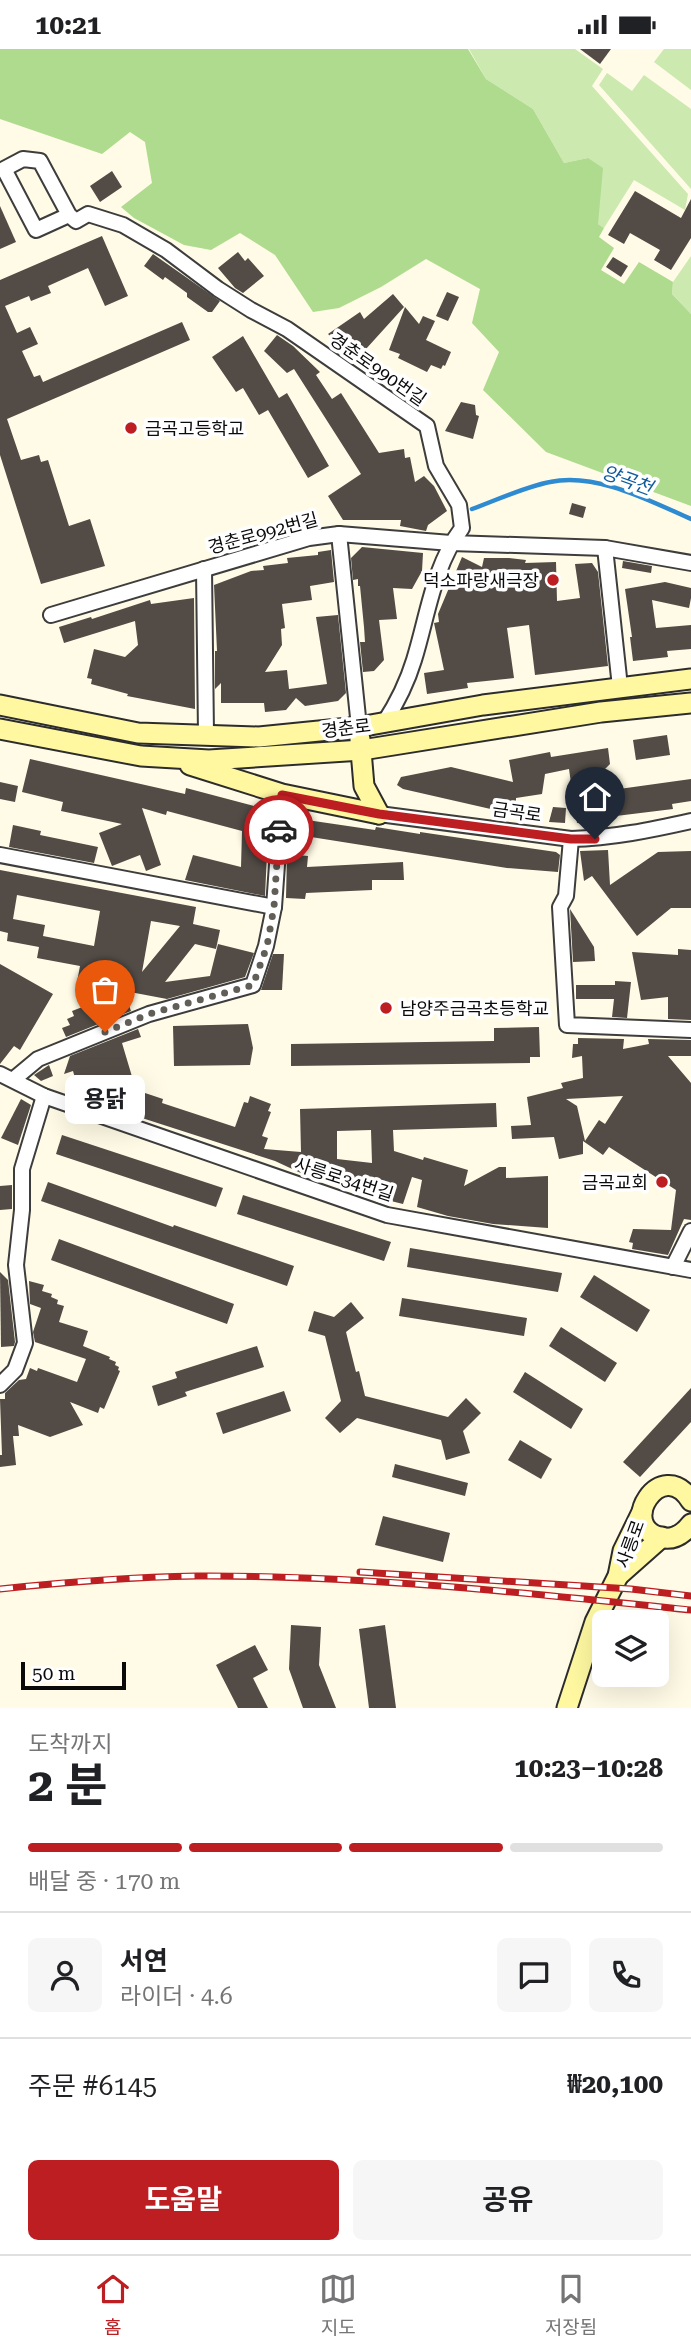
<!DOCTYPE html>
<html lang="ko">
<head>
<meta charset="utf-8">
<style>
  :root { --surface:#fff; --page:#f6f6f6; --text:#202124; --muted:#757577; --line:#e0e0e0; --accent:#bd1e21 }
  body { margin:0; font-family:"Roboto Serif","Noto Sans KR",serif; background:var(--page); color:var(--text); height:100vh; display:flex; flex-direction:column; font-size:26px; white-space:nowrap }
  * { box-sizing:border-box; margin:0 }
  p { font-size:23px; color:var(--muted) }
  .icon { flex:none; width:38px; height:38px; fill:none; stroke:currentColor; stroke-width:2; stroke-linecap:round; stroke-linejoin:round }
  .map { position:relative; height:1659px; overflow:hidden }
  .panel { display:flex; flex-direction:column; background:var(--surface); flex:1 }
  .panel>* { flex:none }
  .fabs { position:absolute; left:592px; top:1561px; display:grid; gap:14px }
  .fabs a { display:grid; place-items:center; width:77px; height:77px; border-radius:10px; background:var(--surface); box-shadow:0 7px 28px #0002; font-size:35px }
  .scale { position:absolute; left:21px; bottom:18px; width:105px; box-sizing:border-box; padding-left:7px; border:4px solid #0a0a0a; border-top:0; font-size:19px; line-height:24px; white-space:nowrap; color:#0a0a0a; -webkit-text-stroke:5px #fff; paint-order:stroke }
  .pin { position:absolute; display:grid; place-items:center; width:60px; height:60px; color:#fff; margin:-72px -30px; border-radius:50% 50% 50% 0; rotate:-45deg; box-shadow:0 0 7px #0007 }
  .pin .icon { rotate:45deg }
  .courier { position:absolute; display:grid; place-items:center; width:70px; height:70px; margin:-35px; border:5px solid #bd1e21; border-radius:50%; background:#fff; color:#222; box-shadow:0 2px 9px #0007 }
  .bubble { position:absolute; height:49px; border-radius:10px; background:var(--surface); box-shadow:0 7px 28px #0002; font-size:23px; font-weight:700; line-height:49px; text-align:center }
  .headline em { font-style:normal; font-weight:700 }
  .headline div { display:flex; flex-direction:column-reverse }
  .headline { display:flex; align-items:center; justify-content:space-between; height:119px; padding:0 28px }
  h1 { font-size:46px; font-weight:700; line-height:52px }
  .bar { display:grid; grid-template-columns:repeat(4,1fr); gap:10px 7px; align-content:center; height:84px; padding:0 28px }
  .bar i { height:9px; border-radius:5px; background:var(--line) }
  .bar .on { background:var(--accent) }
  .bar p { grid-column:span 4 }
  .line { display:flex; align-items:center; gap:18px; padding:0 28px; border-top:2px solid var(--line) }
  .line div { flex:1 }
  .round { display:grid; place-items:center; flex:none; width:74px; height:74px; border-radius:10px; background:var(--page) }
  .primary-button { display:flex; gap:14px; margin-top:auto; padding:14px 28px }
  .primary-button a { flex:1; height:80px; border-radius:10px; background:var(--accent); color:#fff; font-size:28px; font-weight:700; line-height:80px; text-align:center }
  .primary-button a+a { background:var(--page); color:var(--text) }
  .status { display:flex; justify-content:space-between; align-items:center; height:49px; padding:0 35px; background:var(--surface); direction:ltr }
  .status svg { height:19px; fill:currentColor }
  .dock { display:flex; justify-content:space-around; align-items:center; height:98px; border-top:2px solid var(--line); background:var(--surface); font-size:19px; color:var(--muted) }
  .dock a { display:grid; justify-items:center; gap:4px }
  .dock .on { color:var(--accent) }
  .map>svg:first-child { display:block }
</style>
</head>
<body>
<div class="status"><b>10:21</b><svg viewBox="0 0 49 12"><path d="M0 12V9h3v3zM5 12V6h3v6zM10 12V3h3v9zM15 12V0h3v12zM26 1h20v11H26zM47 4h2v5h-2z"/></svg></div>
<div class="map">
<svg width="691" height="1659" viewBox="0 0 691 1659">
  <rect width="100%" height="100%" fill="#fffbe6"/>
  <g fill="#cce9b0">
    <path d="M469,0H575L603,20L592,37L688,145L685,161L634,131L604,179L598,175L588,109L564,114L533,60L486,30Z"/>
    <path d="M664,0H691V41L654,13Z"/>
    <path d="M607,24L632,42L644,26L691,60V140L599,36Z"/>
    <path d="M691,207V265L672,245L673,233Z"/>
  </g>
  <path fill="#aedb8e" d="M0,0H468L486,30L533,60L564,114L588,109L603,119L598,175L604,179L599,188L614,199L601,221L624,235L639,213L673,233L672,245L691,265V457L546,403L483,341L499,303L472,274L480,240L426,210L381,238L339,259L313,263L275,206L240,184L211,201L184,196L134,169L121,158L152,134L145,93L130,83L102,105L0,70Z"/>
  <g fill="none" stroke-linecap="round" stroke-linejoin="round">
    <path stroke="#2e8bd1" stroke-width="4.5" d="M472,460C497,451 524,438 550,433C596,423 650,452 691,470"/>
  </g>
  <g fill="#524b46" fill-rule="evenodd">
    <path d="M580,0H611L600,15Z"/>
    <path d="M112,122L122,138L100,153L90,137Z"/>
    <path d="M635,142L681,169L691,150V189L671,221L654,211L660,201L630,184L624,195L608,186Z"/>
    <path d="M0,157L16,193L0,200Z"/>
    <path d="M102,187L128,247L105,257L88,219L48,237L51,244L31,252L29,247L5,257L17,284L30,278L38,295L22,302L34,328L40,326L43,333L182,273L190,291L7,370L21,411L39,406L41,413L48,411L69,477L90,470L105,517L41,535L0,406V231Z"/>
    <path d="M238,203L245,212L248,209L264,227L243,244L235,239L218,219Z"/>
    <path d="M153,205L220,252L212,263H208L187,248V244L165,228L163,231L144,217Z"/>
    <path d="M613,208L628,217L621,228L606,218Z"/>
    <path d="M447,243L459,248L448,272L436,267Z"/>
    <path d="M393,245L404,258L356,311L328,285L360,263L364,270Z"/>
    <path d="M405,258L419,275L423,267L435,272L426,291L451,303L445,317L443,316L441,320L431,316L427,323L398,309L400,305L389,301Z"/>
    <path d="M277,286L293,297L320,323L316,326L332,350L341,344L379,404L404,400L405,409L410,408L415,433L424,427L434,437L447,462L428,476L426,482L400,477L401,471H343L328,447L361,425L294,320L287,324L264,302Z"/>
    <path d="M243,287L279,349L287,344L329,417L308,429L268,361L259,366L243,339L236,343L212,308Z"/>
    <path d="M461,353L475,356L476,366L479,367L473,390L445,382Z"/>
    <path d="M572,454L586,458L583,469L569,465Z"/>
    <path d="M362,498L423,504L422,522L412,540L393,539L397,570L379,571L384,611L374,622L363,623L360,593H365L364,578L360,537H358V530L353,531L351,509Z"/>
    <path d="M331,501L334,533L310,537L312,551L282,555L285,579L281,580L282,596L265,623L287,621L289,640L327,635L316,568L338,566L346,644L338,652L305,657L296,649L286,661L265,663L264,654H221V634L215,640V602H217L214,536L251,522L264,521L263,517L288,514L287,509L318,506V503Z"/>
    <path d="M462,508L482,518L484,509H509L526,511L525,514L556,513L557,552L580,549L575,515L592,514L598,523L608,617L535,626L529,576L507,579L514,629L467,634L468,639L427,645L424,624L444,621L434,574L439,573L438,565Z"/>
    <path d="M623,512L652,517L651,524L622,519Z"/>
    <path d="M665,533L691,539V549L689,559L652,551L656,579L691,576V600L667,602L668,608L633,612L630,588H632L625,540Z"/>
    <path d="M194,549L195,660L127,647L128,645L91,635L92,630L87,629L94,600L125,608L138,596L135,572L64,594L59,578L91,568L92,570L150,551L151,555Z"/>
    <path d="M667,686L670,706L636,711L633,691Z"/>
    <path d="M608,699L610,715L599,726L600,737L572,741L569,720L545,725L542,745L516,749V760L495,758V761L403,740L397,736L401,728L451,718L513,733L509,711L550,703L551,708Z"/>
    <path d="M30,710L185,745L186,739L269,761L265,847L185,831L193,806L241,818L242,782L167,762L166,766L142,759L161,816L146,822L140,806L112,817L99,784L122,775L61,762L63,753L22,743Z"/>
    <path d="M691,730V752L672,755L673,760L616,767L612,741Z"/>
    <path d="M0,733L18,737L15,753L0,750Z"/>
    <path d="M573,743H576L590,775L577,774Z"/>
    <path d="M553,758L566,759L565,774L549,773Z"/>
    <path d="M292,767L308,769L307,771L375,781L376,778L420,785V783L556,803L560,806L558,823L507,819L311,788V784L290,781Z"/>
    <path d="M13,776L41,782L40,786L98,798L94,814L9,798Z"/>
    <path d="M608,801L610,836L658,803L691,802V859H671L637,887L592,827L584,832L580,802Z"/>
    <path d="M287,805L308,807L307,818L403,813L404,831H372V841L306,844L305,850L286,849Z"/>
    <path d="M0,821L196,858L193,875L220,881L216,900L195,895L165,933L210,927L218,895L254,904L245,928L167,950L77,933L80,917L37,909L39,898L7,892L8,884L0,882ZM17,846L100,862L94,897L43,887L45,876L13,870ZM151,872L180,877L142,923Z"/>
    <path d="M570,860L594,898L595,912L573,913Z"/>
    <path d="M678,900L691,901V971L668,970V948L641,951L632,903L678,906Z"/>
    <path d="M273,905H284L282,941H261Z"/>
    <path d="M0,915L53,945L20,1001L14,997L0,1015Z"/>
    <path d="M615,932L631,933L627,969L612,968L614,950H576V936H615Z"/>
    <path d="M124,942L131,962L66,988L62,979L70,976L67,970L74,967L72,962Z"/>
    <path d="M248,975L253,999L250,1016L174,1017L173,977Z"/>
    <path d="M539,978L540,1008H530V1014L291,1017V995L494,992V979Z"/>
    <path d="M138,980L141,988L122,994L136,1041L163,1050L162,1054L235,1078L244,1053L248,1054L250,1047L271,1055L268,1062L271,1063L262,1087L268,1089L264,1100L301,1103L300,1060L496,1054L497,1078L393,1081L394,1102L423,1111L424,1108L468,1121L464,1137L499,1118H506V1129L548,1127V1179L493,1175L448,1167L417,1158L422,1131L412,1128L403,1155L383,1150L387,1134L303,1125L275,1112L111,1059L116,1042L85,1051L81,1050L73,1022L64,1025L70,1007ZM371,1081L372,1114L337,1110V1082Z"/>
    <path d="M578,989L624,990L623,1000L649,995L648,990L691,991V1007H668L691,1034V1171L684,1170L668,1206L632,1200L633,1194L629,1193L633,1180L671,1181L676,1141L609,1098L603,1106L583,1092V1105L559,1110L554,1088L512,1090L511,1077L531,1076L527,1048L563,1039L561,1034L583,1029L582,1007L572,1009L573,995H578ZM623,1047L605,1075L599,1071L585,1092L577,1057L566,1050Z"/>
    <path d="M49,1016L53,1027L41,1032L34,1026Z"/>
    <path d="M21,1050L31,1056L18,1096L1,1089Z"/>
    <path d="M62,1086L223,1139L216,1158L56,1105Z"/>
    <path d="M48,1133L173,1178L174,1176L294,1217L287,1237L41,1152Z"/>
    <path d="M12,1136V1160L0,1161V1137Z"/>
    <path d="M243,1146L391,1193L384,1212L237,1165Z"/>
    <path d="M59,1190L234,1255L227,1275L51,1211Z"/>
    <path d="M410,1199L562,1224L558,1243L407,1218Z"/>
    <path d="M0,1223L8,1231L15,1293L14,1297L1,1298Z"/>
    <path d="M594,1226L650,1261L637,1283L580,1248Z"/>
    <path d="M29,1232L44,1236L42,1242L52,1245L51,1248L58,1251L57,1255L64,1257L59,1273L88,1282L83,1297L110,1308L109,1310L116,1313L115,1316L119,1318L118,1321L120,1322L104,1360L100,1358L98,1364L70,1353L83,1376L50,1388L18,1376L19,1387H13L16,1416L0,1418V1406H2L0,1350H5V1344L19,1331L26,1330L30,1319L37,1322L38,1319L77,1333L86,1310L35,1293L33,1283L41,1259L30,1255Z"/>
    <path d="M402,1249L527,1269L524,1287L399,1267Z"/>
    <path d="M351,1253L364,1269L346,1283L356,1323L359,1322L365,1347L448,1368L466,1349L481,1364L463,1382L470,1404L446,1411L441,1391L357,1369L340,1384L325,1369L341,1352L325,1287L308,1282L314,1262L334,1268Z"/>
    <path d="M561,1278L617,1314L605,1333L549,1297Z"/>
    <path d="M257,1297L264,1318L185,1343L187,1347L158,1357L152,1337L177,1329L175,1323Z"/>
    <path d="M525,1323L583,1360L571,1380L513,1343Z"/>
    <path d="M691,1339V1373L640,1428L623,1413Z"/>
    <path d="M284,1342L291,1362L223,1385L216,1364Z"/>
    <path d="M520,1391L552,1410L541,1430L508,1411Z"/>
    <path d="M395,1415L468,1434L465,1447L392,1428Z"/>
    <path d="M383,1467L450,1484L443,1513L375,1496Z"/>
    <path d="M291,1576L321,1578L319,1616L336,1659H303L289,1620Z"/>
    <path d="M385,1576L396,1659H369L359,1580Z"/>
    <path d="M255,1596L268,1621L253,1629L268,1659H238L216,1616Z"/>
  </g>
  <g fill="none" stroke-linecap="round" stroke-linejoin="round">
    <defs>
      <g id="street">
        <path d="M69,166L36,181L4,120L23,110L40,112L69,166L76,172L88,165L123,176L166,201L218,240L251,261L287,280L427,377L436,417L459,456L462,479C433,518 428,566 414,611C407,634 397,654 384,674"/>
        <path d="M339,485L451,494L605,499L691,514"/>
        <path d="M605,499L620,638"/>
        <path d="M204,520L206,685"/>
        <path d="M51,566L309,489L339,485L359,678"/>
        <path d="M379,765L571,790C612,789 651,781 691,772"/>
        <path d="M571,790L566,847L560,858L567,976L691,981"/>
        <path d="M0,806L274,858"/>
        <path d="M0,1025L44,1047L387,1166L691,1221"/>
        <path d="M14,1030L38,1010L149,965L253,936L266,897L274,858L282,745"/>
        <path d="M673,1218L691,1182"/>
        <path d="M0,1336L15,1321L25,1294L16,1216L22,1161V1120L44,1047"/>
      </g>
      <g id="secondary">
        <path d="M0,656L138,684L259,688L359,678L483,656L691,630"/>
        <path d="M0,680L141,707L209,711L362,701L601,663L691,654"/>
        <path d="M360,690L364,737L379,765"/>
        <path d="M190,716L282,745L379,765"/>
        <path d="M691,1452C662,1405 614,1479 663,1489C675,1491 684,1484 691,1475"/>
        <path d="M618,1527L662,1488"/>
        <path d="M567,1659L595,1573L618,1527L623,1502L642,1463"/>
      </g>
    </defs>
    <use href="#street" stroke="#3d3d3d" stroke-width="18"/>
    <use href="#secondary" stroke="#2c2c2c" stroke-width="23"/>
    <use href="#street" stroke="#fff" stroke-width="14"/>
    <use href="#secondary" stroke="#fff8a1" stroke-width="19"/>
    <defs>
      <g id="rail">
        <path d="M360,1523L631,1540L691,1547"/>
        <path d="M0,1540C66,1533 131,1528 197,1527C361,1526 527,1544 691,1561"/>
      </g>
    </defs>
    <use href="#rail" stroke="#bd1e21" stroke-width="7"/>
    <use href="#rail" stroke="#fff" stroke-width="4.5" stroke-dasharray="13" stroke-linecap="butt"/>
  </g>
  <g fill="none" stroke-linecap="round" stroke-linejoin="round">
    <path stroke="#605e57" stroke-width="7" stroke-dasharray="0 12.6" d="M105,983L149,965L253,936L267,897L274,858L279,781"/>
    <path stroke="#bd1e21" stroke-width="9" d="M279,781L282,746L379,765L571,790H595"/>
  </g>
  <g fill="#bd1e21" stroke="#fff" stroke-width="2.5">
    <circle cx="131" cy="379" r="7"/>
    <circle cx="553" cy="531" r="7"/>
    <circle cx="386" cy="959" r="7"/>
    <circle cx="662" cy="1133" r="7"/>
  </g>
  <g text-anchor="middle" dominant-baseline="central" stroke-width="7" stroke-linejoin="round" paint-order="stroke">
    <g font-size="18" fill="#0a0a0a" stroke="#fff">
      <text transform="translate(378 320) rotate(35)">경춘로990번길</text>
      <text transform="translate(263 484) rotate(-15)">경춘로992번길</text>
      <text transform="translate(346 679) rotate(-7)">경춘로</text>
      <text transform="translate(517 763) rotate(8)">금곡로</text>
      <text transform="translate(344 1130) rotate(18)">사릉로34번길</text>
      <text transform="translate(630 1495) rotate(-70)">사릉로</text>
    </g>
    <g font-size="18" fill="#0a0a0a" stroke="#fff" text-anchor="start">
      <text x="145" y="379">금곡고등학교</text>
      <text x="539" y="531" text-anchor="end">덕소파랑새극장</text>
      <text x="400" y="959">남양주금곡초등학교</text>
      <text x="648" y="1133" text-anchor="end">금곡교회</text>
    </g>
    <g font-size="19" font-style="italic" fill="#115b9d" stroke="#fff">
      <text transform="translate(627 431) rotate(20)">양곡천</text>
    </g>
  </g>
</svg>
<div class="fabs">
<a><svg class="icon" aria-label="layers" viewBox="0 0 24 24"><path d="M12 4l9 5-9 5-9-5zM3 14l9 5 9-5"/></svg></a>
</div>
<div class="scale">50 m</div>
<div class="pin" style="left:105px;top:983px;background:#ea580c"><svg class="icon" aria-label="bag" viewBox="0 0 24 24"><path d="M5 8h14l-1 12H6zM9 8a3 3 0 0 1 6 0"/></svg></div>
<div class="pin" style="left:595px;top:790px;background:#1f2937"><svg class="icon" aria-label="home" viewBox="0 0 24 24"><path d="M3 11l9-7 9 7M6 9v11h12V9"/></svg></div>
<div class="courier" style="left:279px;top:781px"><svg class="icon" aria-label="car" viewBox="0 0 24 24"><path d="M5 17H2v-5l4-1 3-4h7l3 4 3 1v5h-3M9 17h6M6 11h13"/><circle cx="7" cy="17" r="2"/><circle cx="17" cy="17" r="2"/></svg></div>
<div class="bubble" style="left:65px;top:1026px;width:80px">용닭</div>
</div>
<section class="panel">
<div class="headline"><div><h1>2 분</h1><p>도착까지</p></div><em>10:23–10:28</em></div>
<div class="bar"><i class="on"></i><i class="on"></i><i class="on"></i><i></i><p>배달 중 · 170 m</p></div>
<div class="line" style="height:126px"><a class="round"><svg class="icon" aria-label="person" viewBox="0 0 24 24"><circle cx="12" cy="8" r="4"/><path d="M4 21q1-7 8-7t8 7"/></svg></a><div><b>서연</b><p>라이더 · 4.6</p></div><a class="round"><svg class="icon" aria-label="chat" viewBox="0 0 24 24"><path d="M4 5h16v11H9l-5 4z"/></svg></a><a class="round"><svg class="icon" aria-label="phone" viewBox="0 0 24 24"><path d="M5 4h4l2 5-3 2q2 4 5 5l2-3 5 2v4C11 20 4 13 5 4z"/></svg></a></div>
<div class="line" style="height:91px"><div>주문 #6145</div><b>₩20,100</b></div>
<div class="primary-button"><a>도움말</a><a>공유</a></div>
</section>
<nav class="dock">
<a class="on"><svg class="icon" aria-label="home" viewBox="0 0 24 24"><path d="M3 11l9-7 9 7M6 9v11h12V9"/></svg>홈</a>
<a><svg class="icon" aria-label="map" viewBox="0 0 24 24"><path d="M3 6l6-2 6 2 6-2v14l-6 2-6-2-6 2zM9 4v14M15 6v14"/></svg>지도</a>
<a><svg class="icon" aria-label="saved" viewBox="0 0 24 24"><path d="M7 4h10v16l-5-4-5 4z"/></svg>저장됨</a>
</nav>
</body>
</html>
